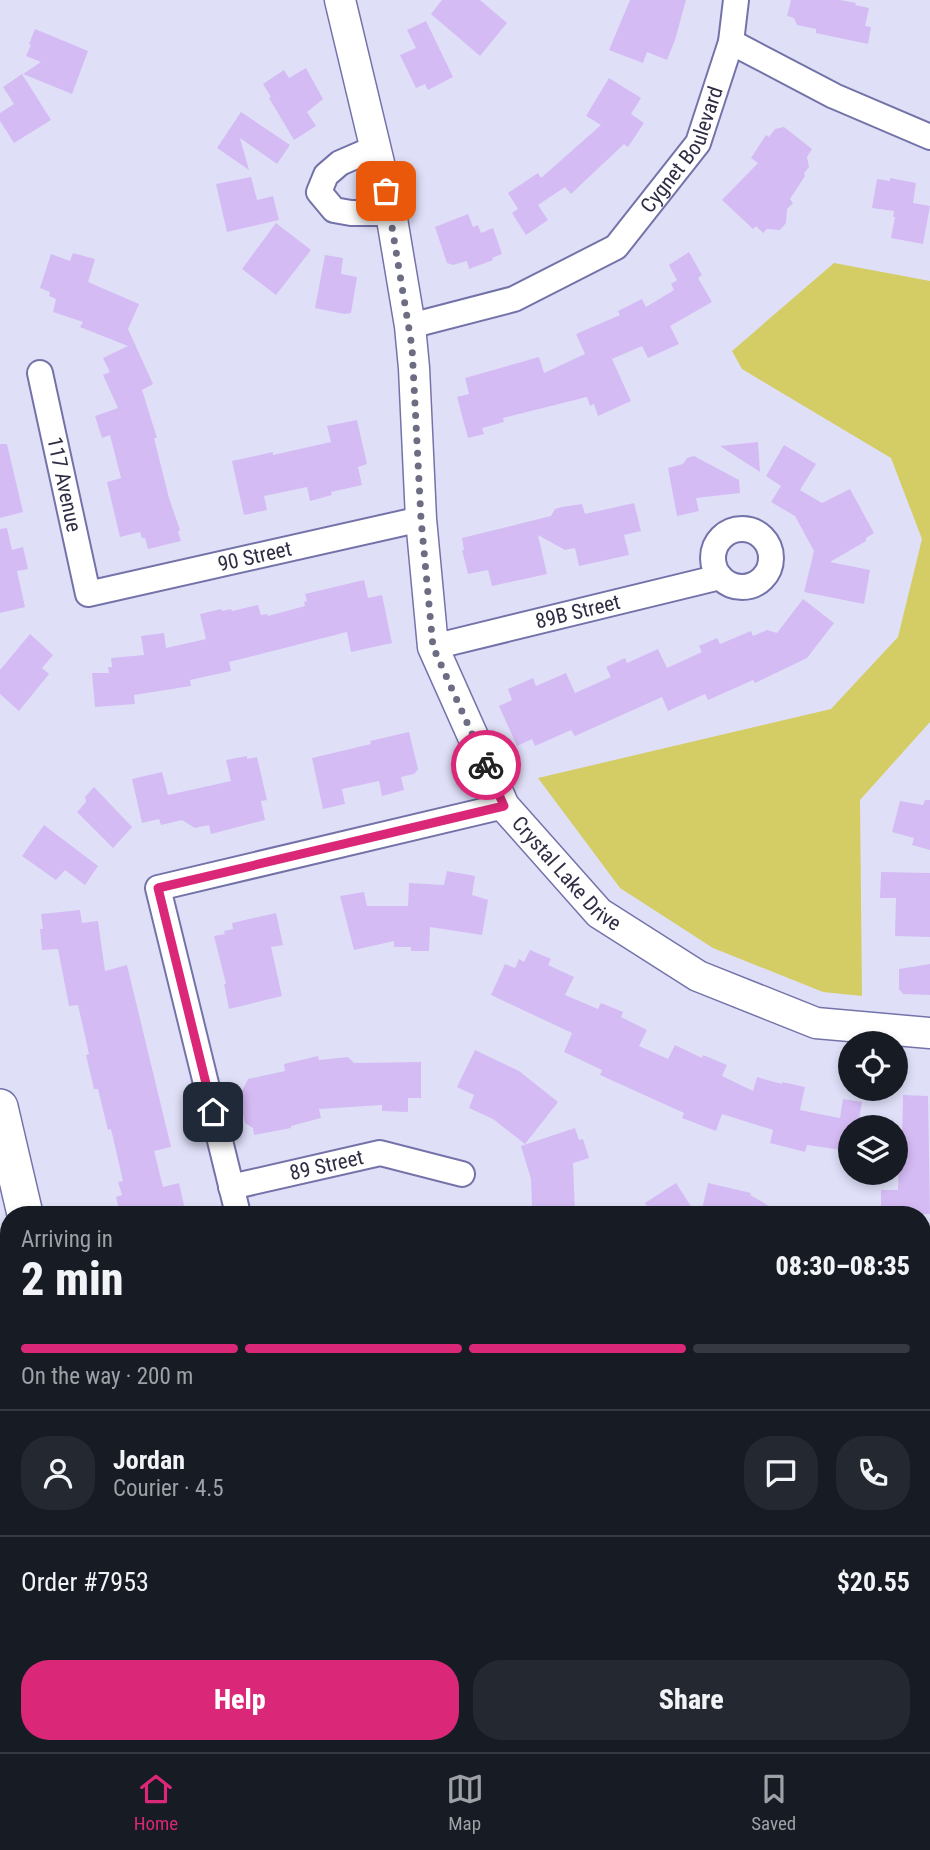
<!DOCTYPE html>
<html lang="en">
<head>
<meta charset="utf-8">
<style>
  :root { --surface:#171b24; --page:#242831; --text:#f1f3f6; --muted:#9ea1a6; --line:#363941; --accent:#db2777 }
  body { margin:0; font-family:"Roboto Condensed",sans-serif; background:var(--page); color:var(--text); height:100vh; display:flex; flex-direction:column; font-size:26px; white-space:nowrap }
  * { box-sizing:border-box; margin:0 }
  p { font-size:23px; color:var(--muted) }
  .icon { flex:none; width:38px; height:38px; fill:none; stroke:currentColor; stroke-width:2; stroke-linecap:round; stroke-linejoin:round }
  .map { position:relative; flex:1; overflow:hidden }
  .panel { position:absolute; left:0px; top:1206px; width:931px; height:548px; display:flex; flex-direction:column; background:var(--surface); border-radius:28px 28px 0 0; box-shadow:0 4px 10px #0003 }
  .panel>* { flex:none }
  .buttons { position:absolute; left:838px; top:1031px; display:grid; gap:14px }
  .buttons a { display:grid; place-items:center; width:70px; height:70px; border-radius:50%; background:var(--surface); box-shadow:0 4px 10px #0003; font-size:35px }
  .pin { position:absolute; display:grid; place-items:center; width:60px; height:60px; color:#fff; margin:-30px; border-radius:14px; box-shadow:0 4px 10px #0006 }
  .courier { position:absolute; display:grid; place-items:center; width:70px; height:70px; margin:-35px; border:5px solid #db2777; border-radius:50%; background:#fff; color:#222; box-shadow:0 2px 9px #0007 }
  .headline em { font-style:normal; font-weight:800 }
  .headline div { display:flex; flex-direction:column-reverse }
  .headline { display:flex; align-items:center; justify-content:space-between; height:119px; padding:0 21px }
  h1 { font-size:46px; font-weight:800; line-height:52px }
  .bar { display:grid; grid-template-columns:repeat(4,1fr); gap:10px 7px; align-content:center; height:84px; padding:0 21px }
  .bar i { height:9px; border-radius:5px; background:var(--line) }
  .bar .active { background:var(--accent) }
  .bar p { grid-column:span 4 }
  .line { display:flex; align-items:center; gap:18px; padding:0 21px; border-top:2px solid var(--line) }
  .line div { flex:1 }
  .round { display:grid; place-items:center; flex:none; width:74px; height:74px; border-radius:28px; background:var(--page) }
  .cta { display:flex; gap:14px; margin-top:auto; padding:14px 21px }
  .cta a { flex:1; height:80px; border-radius:28px; background:var(--accent); color:#fff; font-size:28px; font-weight:800; line-height:80px; text-align:center }
  .cta a+a { background:var(--page); color:var(--text) }
  .tabs { display:flex; justify-content:space-around; align-items:center; height:98px; border-top:2px solid var(--line); background:var(--surface); font-size:19px; color:var(--muted) }
  .tabs a { display:grid; justify-items:center; gap:4px }
  .tabs .active { color:var(--accent) }
  .map>svg:first-child { display:block }
</style>
</head>
<body>
<div class="map">
<svg width="930" height="1752" viewBox="0 0 930 1752">
  <rect width="100%" height="100%" fill="#dfe0f8"/>
  <path fill="#d4cc64" d="M834,263L930,281V722L860,800L862,996L823,992L713,948L620,888L538,778L831,709L898,637L922,539L891,458L742,369L732,351Z"/>
  <g fill="#d4bbf4">
    <path d="M442,0H480L507,23L480,56L431,14Z"/>
    <path d="M630,0H686L675,40L667,60L647,52L643,63L609,50Z"/>
    <path d="M791,0H840L856,3L855,5L869,8L865,26L871,27L868,44L816,33V29L797,25L794,18L787,16Z"/>
    <path d="M426,21L453,77L428,90L425,84L416,88L400,55L416,48L407,30Z"/>
    <path d="M35,29L88,51L72,94L23,74L41,62L26,56L31,45L29,44Z"/>
    <path d="M306,68L323,99L307,112L316,126L294,140L269,98L271,97L263,84L284,70L289,78Z"/>
    <path d="M22,74L51,120L14,143L0,121V113L14,104L3,87Z"/>
    <path d="M609,78L641,98L631,114L644,123L628,147L624,144L571,194L565,187L538,205L548,220L526,235L512,213L518,209L508,193L538,173L541,178L601,125L586,116Z"/>
    <path d="M241,112L290,145L277,164L240,138L249,170L217,148Z"/>
    <path d="M784,127L812,149L807,157L809,167L804,173L805,176L790,199L793,203L787,209L786,223L780,230L767,229L763,233L756,226L753,229L722,200L758,163L751,158L766,135L769,137L775,129Z"/>
    <path d="M251,177L257,200L273,196L279,220L227,232L216,184Z"/>
    <path d="M890,178L916,183L913,203L930,206L923,244L891,238L895,217H893L894,211L872,208L877,179L890,181Z"/>
    <path d="M468,214L473,227L478,225L481,233L493,228L502,254L492,258L493,260L469,269L467,261L453,265L447,263L435,227Z"/>
    <path d="M276,223L311,250L276,295L242,269Z"/>
    <path d="M689,252L702,275L698,278L712,302L670,326L679,344L648,358L642,346L612,359L631,401L598,416L594,404L590,406L587,397L503,418L504,422L482,428L484,434L468,438L457,397L469,394L465,378L539,357L544,373L585,354L576,334L620,315L618,311L642,299L646,307L674,290L671,284L677,280L669,265Z"/>
    <path d="M73,253L95,259L88,282L139,304L128,329L153,384L142,390L157,438H154L169,498L180,530L178,532L181,541L148,549L145,538H142L140,532L120,537L107,482L121,478L110,435L102,438L95,416L118,408L103,375L110,372L103,358L128,346L80,327L83,322L53,312L56,299L49,296L50,292L40,288L51,254L70,261Z"/>
    <path d="M325,255L343,258L341,274L357,277L351,313L344,314L315,308Z"/>
    <path d="M357,420L367,464L358,467L362,485L331,492L332,495L310,501L307,487L264,496L267,510L244,515L232,461L273,452V455L331,442L327,426Z"/>
    <path d="M758,442L760,472L720,446Z"/>
    <path d="M0,444H7L23,512L0,518Z"/>
    <path d="M784,445L816,464L800,490L822,503L850,489L874,533L866,538V541L830,562L870,570L864,604L804,592L814,551L795,516L771,502L781,486L766,476Z"/>
    <path d="M694,456L739,480L740,493L696,498L699,511L677,516L668,468L683,464L687,458Z"/>
    <path d="M634,503L641,531L624,535L629,555L579,566L575,548L565,550L538,535L547,574L492,586L488,570L468,574L462,550H464L462,538L551,516L555,509L562,507L582,504L585,514Z"/>
    <path d="M7,528L12,550L23,547L28,569L17,571L25,607L0,613V529Z"/>
    <path d="M364,580L368,598L382,595L392,643L351,652L347,632L229,662L231,671L190,680L191,686L134,695L135,704L95,707L92,673H109L108,667H112L111,658L144,655L141,636L164,633L166,648L206,639L200,614L221,609L222,611L231,609L232,611L258,605L261,615L267,614L268,616L305,606L304,602L307,601L305,594Z"/>
    <path d="M803,599L834,623L807,658L755,683L753,680L708,700L705,694L668,711L662,697L575,736L571,730L535,746L532,739L517,746L499,706L512,700L508,689L533,678L536,686L566,673L575,693L611,677L606,667L625,658L627,663L658,649L667,668L702,652L699,646L717,638L720,644L751,631L753,636L767,630L777,633Z"/>
    <path d="M30,634L53,655L42,668L49,674L19,711L0,694V670Z"/>
    <path d="M409,732L418,769L414,774L401,777L404,790L382,796L379,781L342,789L345,804L323,809L312,758L371,744L370,741Z"/>
    <path d="M247,756V759L257,757L267,800L261,801L265,820L211,834L209,825L195,828L182,820L161,825L159,819L142,823L132,779L162,772L168,795L231,781L226,760Z"/>
    <path d="M94,787L132,827L113,848L77,812L86,802L85,797Z"/>
    <path d="M925,800H930V850L912,845L914,838L892,832L900,801L923,805Z"/>
    <path d="M44,825L98,866L85,885L65,870L56,880L22,856Z"/>
    <path d="M447,871L475,876L472,895L488,900L482,935L430,927L429,951H411V947H394V941L354,950L340,896L364,892L367,906H408L409,883L444,885Z"/>
    <path d="M881,872L930,873V937L895,936L896,898H880Z"/>
    <path d="M80,910L82,923L98,921L105,971L127,965L171,1147L154,1151L163,1187L179,1183L186,1214H120L116,1197L122,1195L118,1182L123,1181L111,1129L108,1130L98,1089H94L86,1055L89,1054L78,1005L69,1006L58,949L42,950L40,929H43L41,914Z"/>
    <path d="M276,913L283,945L271,947L282,996L229,1009L224,984H226L214,936L225,934L224,931L233,929L232,923Z"/>
    <path d="M530,950L551,959L548,965L574,977L565,995L598,1009L601,1003L623,1012L621,1017L647,1030L639,1046L668,1059L675,1045L702,1058L703,1055L727,1065L722,1076L753,1091L757,1077L782,1084V1082L805,1087L800,1110L819,1114L840,1118L843,1099L862,1102L858,1125L853,1124L852,1127H850L848,1151L807,1145L805,1152L770,1143L773,1130L722,1114L716,1131L682,1118L684,1113L600,1075L602,1070L564,1052L572,1033L491,995L505,964L515,968L519,959L524,962Z"/>
    <path d="M930,964V995L903,994L899,989V969Z"/>
    <path d="M475,1050L519,1071L558,1102L525,1144L493,1119L469,1108L474,1095L457,1087Z"/>
    <path d="M318,1056L319,1060L348,1057L354,1063L421,1062V1098H408V1112L382,1111V1105L319,1109L321,1118L291,1126V1128L254,1135L253,1128L245,1123L239,1097L248,1079L285,1071L284,1064Z"/>
    <path d="M903,1095L928,1096L930,1214H903V1209L881,1208V1190H898L899,1144H902Z"/>
    <path d="M575,1128L579,1140L583,1139L589,1158L573,1163L575,1214H540V1207L532,1206L531,1179L521,1146Z"/>
    <path d="M676,1183L696,1214H652L645,1203Z"/>
    <path d="M708,1183L751,1193L750,1195L783,1214H701Z"/>
  </g>
  <g fill="none" stroke-linecap="round" stroke-linejoin="round">
    <defs>
      <g id="minor">
        <path d="M731,42L834,96L930,137"/>
        <path d="M377,147L340,163L326,175L319,192L334,210L351,213H391"/>
        <path id="s1" d="M410,326L514,299L616,247L698,143L731,42L736,0"/>
        <path id="s2" d="M40,373L88,594L421,519"/>
        <circle cx="742" cy="558" r="29"/>
        <path id="s3" d="M433,647L720,577"/>
        <path id="s4" d="M231,1187L380,1153L462,1174"/>
        <path d="M238,1214L158,888L504,806"/>
        <path d="M922,1432L930,1430"/>
      </g>
      <g id="tertiary">
        <path id="s5" d="M340,0L391,213L410,326L414,368L421,519L433,647L504,806L599,913L698,976L816,1023L930,1033"/>
      </g>
      <g id="secondary">
        <path d="M0,1107L25,1214"/>
        <path d="M148,1745L150,1752"/>
      </g>
    </defs>
    <use href="#minor" stroke="#7473a9" stroke-width="28"/>
    <use href="#tertiary" stroke="#7473a9" stroke-width="33"/>
    <use href="#secondary" stroke="#7473a9" stroke-width="38"/>
    <use href="#minor" stroke="#fff" stroke-width="24"/>
    <use href="#tertiary" stroke="#fff" stroke-width="30"/>
    <use href="#secondary" stroke="#fff" stroke-width="35"/>
  </g>
  <g fill="none" stroke-linecap="round" stroke-linejoin="round">
    <path stroke="#6c6c83" stroke-width="7" stroke-dasharray="0 12.6" d="M386,191L412,347L421,519L433,647L486,765"/>
    <path stroke="#db2777" stroke-width="9" d="M213,1112L158,888L504,806L486,765"/>
  </g>
  <g text-anchor="middle" dominant-baseline="central" stroke-width="5" stroke-linejoin="round" paint-order="stroke">
    <g font-size="21" fill="#2e2d44" stroke="#eeeefb">
      <text stroke="none"><textPath href="#s1" startOffset="341">Cygnet Boulevard</textPath></text>
      <text stroke="none"><textPath href="#s2" startOffset="114">117 Avenue</textPath></text>
      <text stroke="none"><textPath href="#s2" startOffset="397">90 Street</textPath></text>
      <text stroke="none"><textPath href="#s3" startOffset="149">89B Street</textPath></text>
      <text stroke="none"><textPath href="#s5" startOffset="922">Crystal Lake Drive</textPath></text>
      <text stroke="none"><textPath href="#s4" startOffset="98">89 Street</textPath></text>
    </g>
  </g>
</svg>
<div class="buttons">
<a><svg class="icon" aria-label="locate" viewBox="0 0 24 24"><circle cx="12" cy="12" r="6"/><path d="M12 2v4M12 18v4M2 12h4M18 12h4"/></svg></a>
<a><svg class="icon" aria-label="layers" viewBox="0 0 24 24"><path d="M12 4l9 5-9 5-9-5zM3 14l9 5 9-5"/></svg></a>
</div>
<div class="pin" style="left:386px;top:191px;background:#ea580c"><svg class="icon" aria-label="bag" viewBox="0 0 24 24"><path d="M5 8h14l-1 12H6zM9 8a3 3 0 0 1 6 0"/></svg></div>
<div class="pin" style="left:213px;top:1112px;background:#1f2937"><svg class="icon" aria-label="home" viewBox="0 0 24 24"><path d="M3 11l9-7 9 7M6 9v11h12V9"/></svg></div>
<div class="courier" style="left:486px;top:765px"><svg class="icon" aria-label="bike" viewBox="0 0 24 24"><circle cx="6" cy="16" r="4"/><circle cx="18" cy="16" r="4"/><path d="M6 16l4-8h5l3 8M10 8l3 8H6M13 5h3"/></svg></div>
<section class="panel">
<div class="headline"><div><h1>2 min</h1><p>Arriving in</p></div><em>08:30–08:35</em></div>
<div class="bar"><i class="active"></i><i class="active"></i><i class="active"></i><i></i><p>On the way · 200 m</p></div>
<div class="line" style="height:126px"><a class="round"><svg class="icon" aria-label="person" viewBox="0 0 24 24"><circle cx="12" cy="8" r="4"/><path d="M4 21q1-7 8-7t8 7"/></svg></a><div><b>Jordan</b><p>Courier · 4.5</p></div><a class="round"><svg class="icon" aria-label="chat" viewBox="0 0 24 24"><path d="M4 5h16v11H9l-5 4z"/></svg></a><a class="round"><svg class="icon" aria-label="phone" viewBox="0 0 24 24"><path d="M5 4h4l2 5-3 2q2 4 5 5l2-3 5 2v4C11 20 4 13 5 4z"/></svg></a></div>
<div class="line" style="height:91px"><div>Order #7953</div><b>$20.55</b></div>
<div class="cta"><a>Help</a><a>Share</a></div>
</section>
</div>
<nav class="tabs">
<a class="active"><svg class="icon" aria-label="home" viewBox="0 0 24 24"><path d="M3 11l9-7 9 7M6 9v11h12V9"/></svg>Home</a>
<a><svg class="icon" aria-label="map" viewBox="0 0 24 24"><path d="M3 6l6-2 6 2 6-2v14l-6 2-6-2-6 2zM9 4v14M15 6v14"/></svg>Map</a>
<a><svg class="icon" aria-label="saved" viewBox="0 0 24 24"><path d="M7 4h10v16l-5-4-5 4z"/></svg>Saved</a>
</nav>
</body>
</html>
